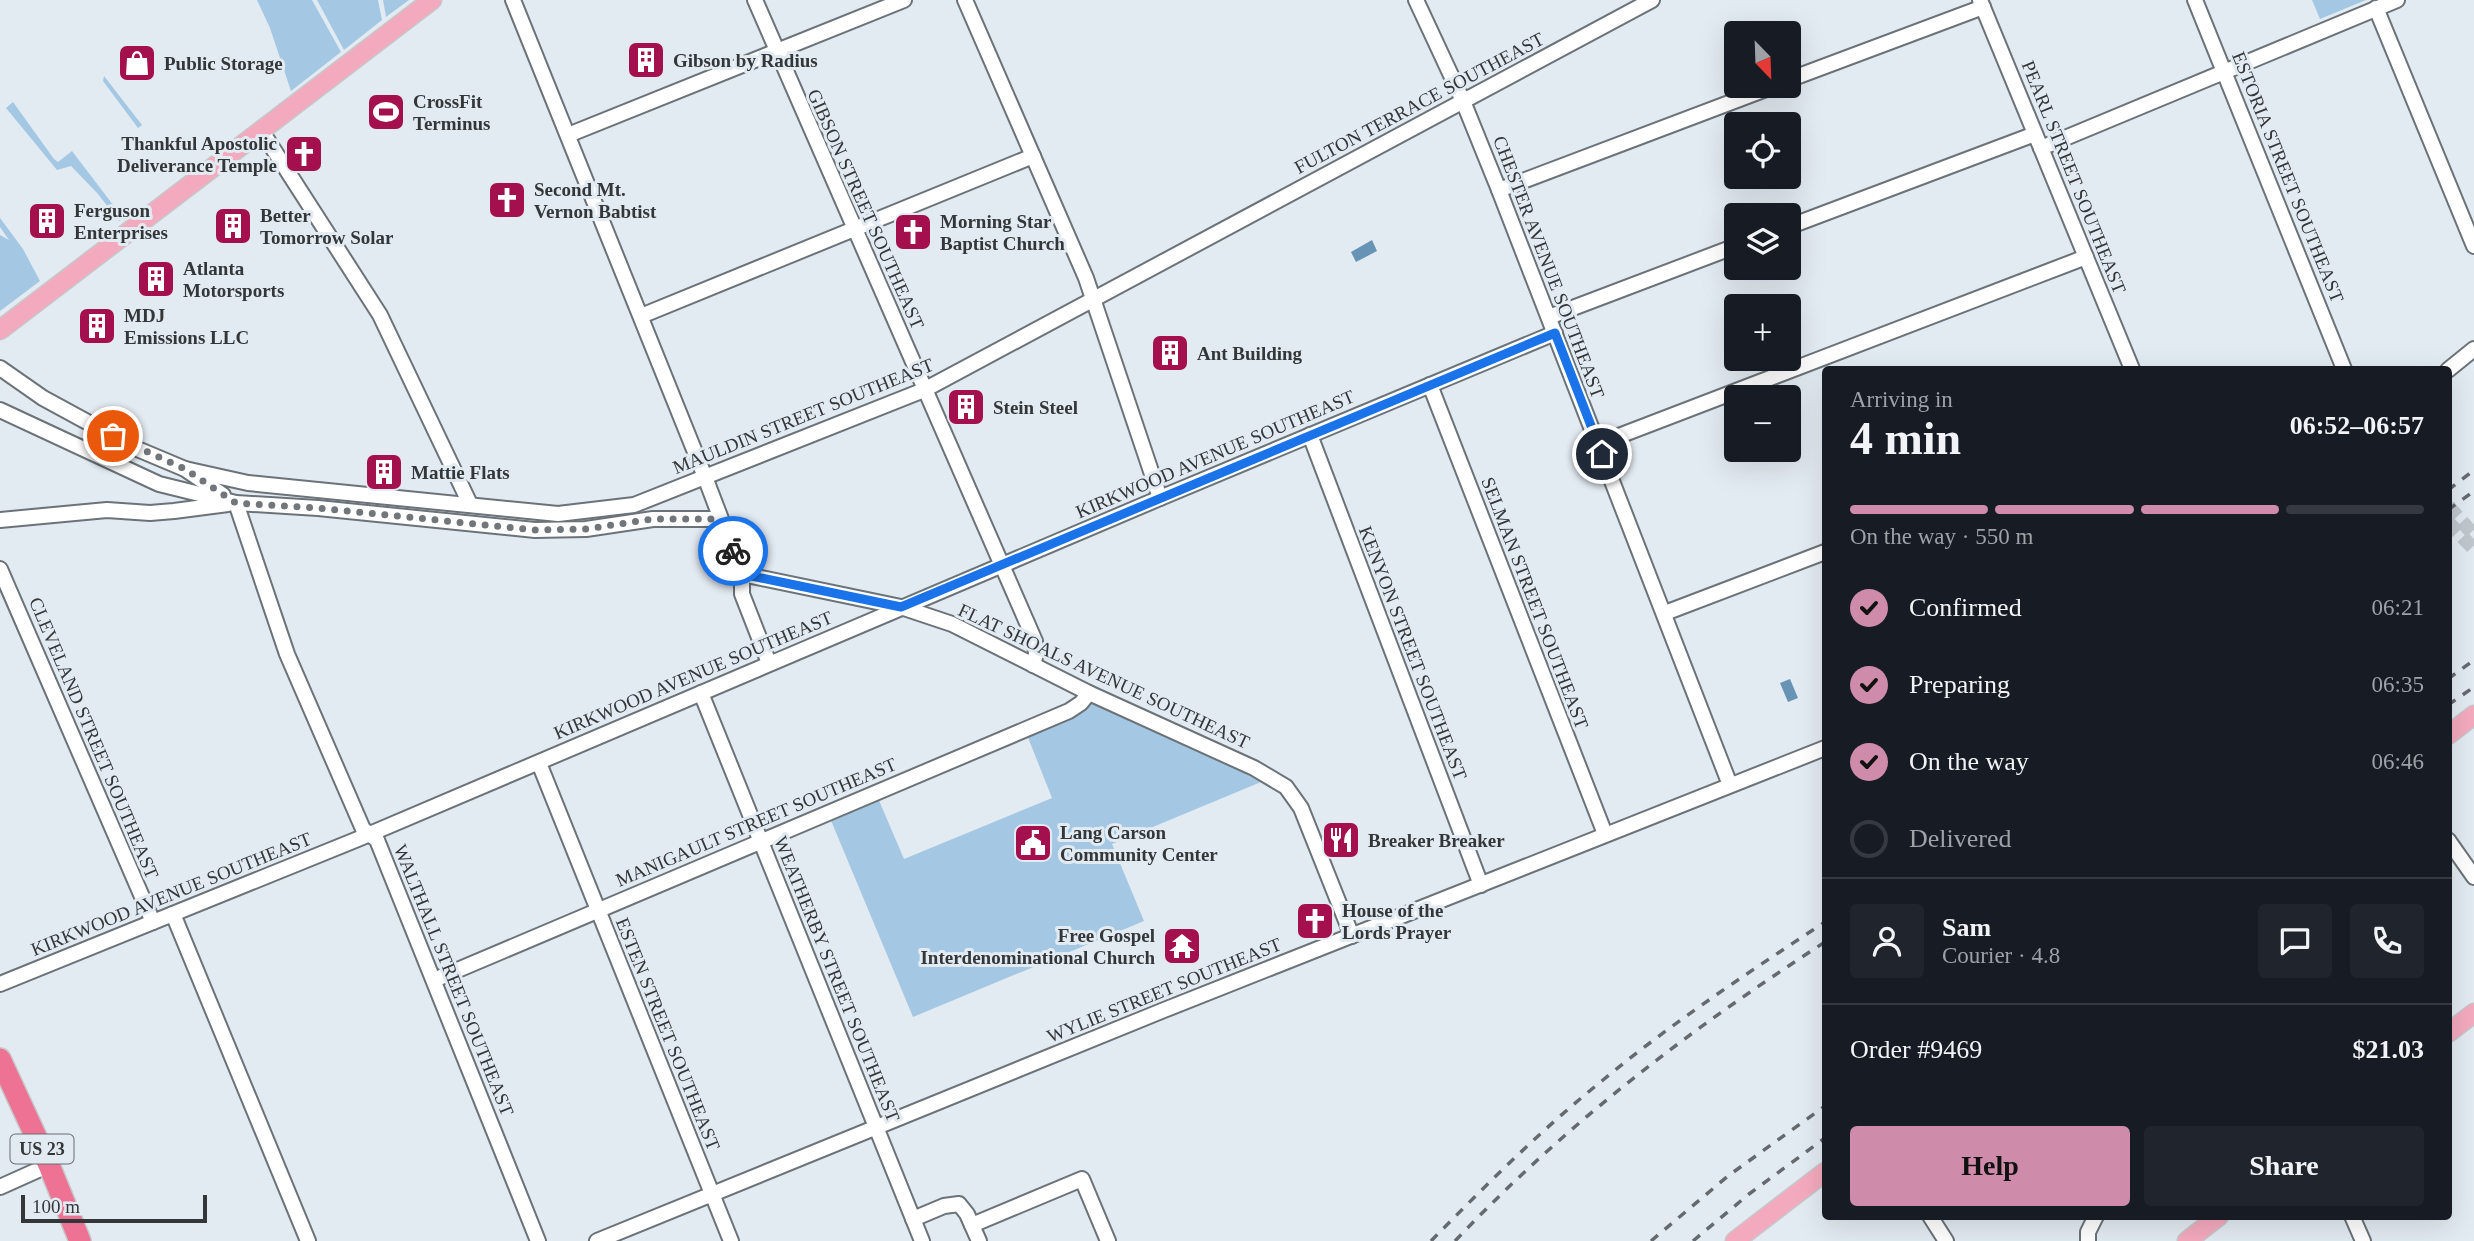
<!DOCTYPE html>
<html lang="en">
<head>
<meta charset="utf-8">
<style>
  :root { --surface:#171b24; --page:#20242c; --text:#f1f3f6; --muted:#9ea1a6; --line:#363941; --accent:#ce8caa }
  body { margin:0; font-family:"Times New Roman",serif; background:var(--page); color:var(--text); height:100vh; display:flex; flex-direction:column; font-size:26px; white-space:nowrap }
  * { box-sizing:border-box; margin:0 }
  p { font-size:23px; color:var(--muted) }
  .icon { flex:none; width:38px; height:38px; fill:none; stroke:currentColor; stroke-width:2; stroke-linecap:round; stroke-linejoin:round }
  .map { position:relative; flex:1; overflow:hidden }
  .sheet { position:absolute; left:1822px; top:366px; width:630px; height:854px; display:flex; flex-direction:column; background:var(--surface); border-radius:7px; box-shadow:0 7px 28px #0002 }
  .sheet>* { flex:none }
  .needle { width:46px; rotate:157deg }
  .buttons { position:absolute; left:1724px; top:21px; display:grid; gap:14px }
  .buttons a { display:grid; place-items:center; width:77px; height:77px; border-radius:7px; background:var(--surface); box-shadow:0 7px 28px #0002; font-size:35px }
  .scale { position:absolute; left:21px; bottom:18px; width:186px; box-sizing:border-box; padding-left:7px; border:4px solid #34373a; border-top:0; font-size:19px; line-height:24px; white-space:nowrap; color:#34373a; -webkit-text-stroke:5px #e3ebf2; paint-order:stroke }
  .pin { position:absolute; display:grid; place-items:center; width:60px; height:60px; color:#fff; margin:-30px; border:4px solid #fff; border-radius:50%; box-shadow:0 2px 7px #0007 }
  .courier { position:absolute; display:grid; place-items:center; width:70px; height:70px; margin:-35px; border:5px solid #1a73e8; border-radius:50%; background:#fff; color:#222; box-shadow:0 2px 9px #0007 }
  .overview em { font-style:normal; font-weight:600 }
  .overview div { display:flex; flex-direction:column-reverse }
  .overview { display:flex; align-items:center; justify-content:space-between; height:119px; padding:0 28px }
  h1 { font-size:46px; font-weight:600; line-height:52px }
  .bar { display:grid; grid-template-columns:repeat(4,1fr); gap:10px 7px; align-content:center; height:84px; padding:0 28px }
  .bar i { height:9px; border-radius:5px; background:var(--line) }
  .bar .on { background:var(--accent) }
  .bar p { grid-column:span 4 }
  .line { display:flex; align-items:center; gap:18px; padding:0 28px; border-top:2px solid var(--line) }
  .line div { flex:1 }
  .round { display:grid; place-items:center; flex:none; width:74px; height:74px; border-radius:7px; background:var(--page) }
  ol { padding:0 28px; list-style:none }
  li { display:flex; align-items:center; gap:21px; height:77px }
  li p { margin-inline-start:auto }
  li .icon { padding:7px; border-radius:50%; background:var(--accent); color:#111; stroke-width:4 }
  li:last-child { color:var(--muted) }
  li i { width:38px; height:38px; border:4px solid var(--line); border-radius:50% }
  .button { display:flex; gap:14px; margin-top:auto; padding:14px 28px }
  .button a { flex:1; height:80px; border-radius:7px; background:var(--accent); color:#111; font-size:28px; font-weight:600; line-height:80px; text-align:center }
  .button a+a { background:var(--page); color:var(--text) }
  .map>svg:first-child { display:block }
</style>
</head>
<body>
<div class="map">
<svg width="2474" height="1241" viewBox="0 0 2474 1241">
  <rect width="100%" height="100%" fill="#e3ebf2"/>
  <g fill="#a4c8e3">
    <path d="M257,0H312L341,52L291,91L270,28Z"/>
    <path d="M317,0H378L382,20L344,50Z"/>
    <path d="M383,0H409L386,17Z"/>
    <path d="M2312,0H2366L2320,19Z"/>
    <path d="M104,76L142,125L138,128L103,81Z"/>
    <path d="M13,102L54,159L58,162L72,151L123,218L119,221L98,194L71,166L57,170L6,108Z"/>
    <path d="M0,218L23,249L40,281L0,311V235L9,240L0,227Z"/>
    <path d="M1101,698L1261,782L1112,844L1144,921L913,1017L827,811L875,791L904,859L1052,798L1025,730Z"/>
  </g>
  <g fill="#6793b4">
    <path d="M1372,240L1377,251L1356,262L1351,252Z"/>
    <path d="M1790,679L1798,698L1788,702L1780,683Z"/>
  </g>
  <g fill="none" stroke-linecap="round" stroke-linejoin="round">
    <g stroke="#c0c7cd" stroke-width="14" stroke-dasharray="14 7" stroke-linecap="butt">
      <path d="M2448,506L2474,535"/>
      <path d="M2448,522L2474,549"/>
    </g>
    <defs>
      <g id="minor">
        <path d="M513,0L705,477L742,574V594L769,663"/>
        <path d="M755,0L1035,641L1036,654L1033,665"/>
        <path d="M965,0L1086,278L1160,498"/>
        <path d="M1416,0L1463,101L1499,190L1730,785"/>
        <path d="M1980,0L2132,369"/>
        <path d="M2195,0L2344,369"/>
        <path d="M2376,8L2474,246"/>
        <path d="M1788,80L1983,7"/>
        <path d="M261,130L380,315L470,504"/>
        <path d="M568,135L904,0"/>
        <path d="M2041,148L2397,0"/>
        <path d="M1499,190L1774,86"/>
        <path d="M1788,227L2035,134"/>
        <path d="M641,316L1033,156"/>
        <path d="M1549,317L1736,246"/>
        <path d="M0,368L43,398L135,448L185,469L223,495"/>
        <path d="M2448,370L2474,349"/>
        <path d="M1430,385L1605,834"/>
        <path d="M0,410L159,484L236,503L318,508L535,530L586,529L653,519H720"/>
        <path d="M1310,435L1481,885"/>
        <path d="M1598,444L2086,257"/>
        <path d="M185,469L248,483L558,514L634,505L924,390L1652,0"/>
        <path d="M236,503L287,654L363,829L377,840L538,1241"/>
        <path d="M0,520L107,510L150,513L174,511L228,504"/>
        <path d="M0,569L153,922"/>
        <path d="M742,574L901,607L952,624L1089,693L1254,768L1286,787L1301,808L1352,936"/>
        <path d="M1665,613L1825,552"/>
        <path d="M701,693L922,1241"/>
        <path d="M539,763L731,1241"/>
        <path d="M2448,840L2474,877"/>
        <path d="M173,914L308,1241"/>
        <path d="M434,980L1069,711L1081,703L1089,693"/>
        <path d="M0,984L358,839L1160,498L1555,333"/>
        <path d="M0,1187L49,1165"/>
        <path d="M1930,1216L1946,1241"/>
        <path d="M2352,1216L2363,1241"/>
        <path d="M913,1219L944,1206L959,1204L967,1214L979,1241"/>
        <path d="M972,1225L1082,1179L1108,1241"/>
        <path d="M597,1241L1164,1010L1825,748"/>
        <path d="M2088,1241V1232L2096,1216"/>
      </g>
      <g id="major">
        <path d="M0,330L432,0"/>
        <path d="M2448,735L2474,715"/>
        <path d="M2448,1033L2474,1013"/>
        <path d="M1735,1241L1825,1172"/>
        <path d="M2187,1241L2219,1216"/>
      </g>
      <path id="highway" d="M0,1059L49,1165L80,1241"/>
    </defs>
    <use href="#minor" stroke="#6b7378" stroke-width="18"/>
    <use href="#major" stroke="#c6c7c8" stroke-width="21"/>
    <use href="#highway" stroke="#c6c7c8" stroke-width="24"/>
    <use href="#minor" stroke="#fff" stroke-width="14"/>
    <use href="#major" stroke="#f4aabe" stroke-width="18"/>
    <use href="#highway" stroke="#ed7293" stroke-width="21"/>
    <g stroke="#656a6e" stroke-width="3.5" stroke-dasharray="9 9" stroke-linecap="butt">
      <path d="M2448,490L2474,470"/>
      <path d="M2448,510L2474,491"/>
      <path d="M2448,679L2474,660"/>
      <path d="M2448,705L2474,687"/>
      <path d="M1431,1241C1486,1185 1542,1129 1603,1080C1673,1022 1749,972 1825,922"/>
      <path d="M1455,1241C1567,1123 1689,1030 1825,942"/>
      <path d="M1651,1241L1728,1176L1825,1106"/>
      <path d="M1693,1241L1749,1194L1825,1138"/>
    </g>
  </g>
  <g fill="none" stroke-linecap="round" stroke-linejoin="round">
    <path stroke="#71767a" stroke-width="7" stroke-dasharray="0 12.6" d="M113,436L185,469L236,503L318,508L535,530L586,529L653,519H720L733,551"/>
    <path stroke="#1a73e8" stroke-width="9" d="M733,551L742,574L901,607L1555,333L1602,454"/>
  </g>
  <defs>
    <symbol id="building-square" viewBox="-11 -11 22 22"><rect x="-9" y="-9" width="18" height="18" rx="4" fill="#a40f4d" stroke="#e3ebf2"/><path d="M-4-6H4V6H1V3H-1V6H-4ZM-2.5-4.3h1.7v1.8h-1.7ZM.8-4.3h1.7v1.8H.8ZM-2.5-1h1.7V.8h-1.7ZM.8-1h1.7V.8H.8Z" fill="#fff"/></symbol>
    <symbol id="shop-square" viewBox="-11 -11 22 22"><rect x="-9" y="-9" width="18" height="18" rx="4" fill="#a40f4d" stroke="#e3ebf2"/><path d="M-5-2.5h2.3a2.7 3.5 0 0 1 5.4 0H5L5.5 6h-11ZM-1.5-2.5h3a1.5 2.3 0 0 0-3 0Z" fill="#fff"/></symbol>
    <symbol id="stadium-square" viewBox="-11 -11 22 22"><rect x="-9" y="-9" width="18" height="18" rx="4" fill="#a40f4d" stroke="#e3ebf2"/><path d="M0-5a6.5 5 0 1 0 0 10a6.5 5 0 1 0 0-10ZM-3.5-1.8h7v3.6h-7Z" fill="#fff"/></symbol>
    <symbol id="church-square" viewBox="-11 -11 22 22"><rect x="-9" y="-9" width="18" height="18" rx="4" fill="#a40f4d" stroke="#e3ebf2"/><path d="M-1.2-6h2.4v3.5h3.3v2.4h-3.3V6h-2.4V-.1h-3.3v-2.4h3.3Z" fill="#fff"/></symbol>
    <symbol id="restaurant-square" viewBox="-11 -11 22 22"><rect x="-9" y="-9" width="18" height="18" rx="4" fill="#a40f4d" stroke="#e3ebf2"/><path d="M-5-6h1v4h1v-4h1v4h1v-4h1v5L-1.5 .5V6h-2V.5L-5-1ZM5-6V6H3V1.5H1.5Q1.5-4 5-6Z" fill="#fff"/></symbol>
    <symbol id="civic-square" viewBox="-11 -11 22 22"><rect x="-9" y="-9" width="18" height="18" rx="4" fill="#a40f4d" stroke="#e3ebf2"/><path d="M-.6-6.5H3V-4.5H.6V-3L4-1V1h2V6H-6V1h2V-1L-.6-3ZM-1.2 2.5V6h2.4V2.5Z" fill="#fff"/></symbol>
    <symbol id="temple-square" viewBox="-11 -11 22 22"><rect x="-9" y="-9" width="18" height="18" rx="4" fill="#a40f4d" stroke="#e3ebf2"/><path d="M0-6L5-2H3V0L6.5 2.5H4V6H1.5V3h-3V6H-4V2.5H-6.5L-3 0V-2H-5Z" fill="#fff"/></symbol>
  </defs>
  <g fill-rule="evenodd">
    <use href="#building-square" x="624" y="38" width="44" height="44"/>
    <use href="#shop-square" x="115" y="41" width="44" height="44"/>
    <use href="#stadium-square" x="364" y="90" width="44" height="44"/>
    <use href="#church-square" x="282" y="132" width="44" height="44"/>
    <use href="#church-square" x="485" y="178" width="44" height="44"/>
    <use href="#building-square" x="25" y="199" width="44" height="44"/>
    <use href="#building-square" x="211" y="204" width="44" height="44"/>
    <use href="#church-square" x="891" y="210" width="44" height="44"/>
    <use href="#building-square" x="134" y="257" width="44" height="44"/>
    <use href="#building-square" x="75" y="304" width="44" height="44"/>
    <use href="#building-square" x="1148" y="331" width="44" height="44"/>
    <use href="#building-square" x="944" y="385" width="44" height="44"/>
    <use href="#building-square" x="362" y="450" width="44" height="44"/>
    <use href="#restaurant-square" x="1319" y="818" width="44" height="44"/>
    <use href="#civic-square" x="1011" y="821" width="44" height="44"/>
    <use href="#church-square" x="1293" y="899" width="44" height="44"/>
    <use href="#temple-square" x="1160" y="924" width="44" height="44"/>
  </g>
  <g text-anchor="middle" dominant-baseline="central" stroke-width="6" stroke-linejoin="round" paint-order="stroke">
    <rect fill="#e3ebf2" stroke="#686d71" stroke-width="2" x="10.5" y="1134.5" width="63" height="29" rx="5"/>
    <g font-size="18" font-weight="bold" fill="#34373a">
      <text x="42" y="1149">US 23</text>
    </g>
    <g font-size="19" font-weight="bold" fill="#34373a" stroke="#e3ebf2" text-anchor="start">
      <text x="673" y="60">Gibson by Radius</text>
      <text x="164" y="63">Public Storage</text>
      <text x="413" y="101">CrossFit<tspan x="413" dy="22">Terminus</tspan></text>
      <text x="277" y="143" text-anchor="end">Thankful Apostolic<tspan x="277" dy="22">Deliverance Temple</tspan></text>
      <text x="534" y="189">Second Mt.<tspan x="534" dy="22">Vernon Babtist</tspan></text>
      <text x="74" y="210">Ferguson<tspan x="74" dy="22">Enterprises</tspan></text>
      <text x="260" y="215">Better<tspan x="260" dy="22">Tomorrow Solar</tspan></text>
      <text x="940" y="221">Morning Star<tspan x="940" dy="22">Baptist Church</tspan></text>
      <text x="183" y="268">Atlanta<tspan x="183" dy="22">Motorsports</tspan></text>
      <text x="124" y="315">MDJ<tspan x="124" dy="22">Emissions LLC</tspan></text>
      <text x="1197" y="353">Ant Building</text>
      <text x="993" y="407">Stein Steel</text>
      <text x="411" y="472">Mattie Flats</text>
      <text x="1060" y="832">Lang Carson<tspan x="1060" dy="22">Community Center</tspan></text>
      <text x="1368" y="840">Breaker Breaker</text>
      <text x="1342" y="910">House of the<tspan x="1342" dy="22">Lords Prayer</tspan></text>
      <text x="1155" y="935" text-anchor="end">Free Gospel<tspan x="1155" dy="22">Interdenominational Church</tspan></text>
    </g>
    <g font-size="19" fill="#34373a" stroke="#e3ebf2">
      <text transform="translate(1419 103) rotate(-28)">FULTON TERRACE SOUTHEAST</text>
      <text transform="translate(2074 177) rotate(68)">PEARL STREET SOUTHEAST</text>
      <text transform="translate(2288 177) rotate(68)">ESTORIA STREET SOUTHEAST</text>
      <text transform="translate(866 209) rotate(66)">GIBSON STREET SOUTHEAST</text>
      <text transform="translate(1549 267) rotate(69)">CHESTER AVENUE SOUTHEAST</text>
      <text transform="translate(803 416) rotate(-22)">MAULDIN STREET SOUTHEAST</text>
      <text transform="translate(1215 454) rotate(-23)">KIRKWOOD AVENUE SOUTHEAST</text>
      <text transform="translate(1535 603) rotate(69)">SELMAN STREET SOUTHEAST</text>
      <text transform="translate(1413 653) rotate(69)">KENYON STREET SOUTHEAST</text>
      <text transform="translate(693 675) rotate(-23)">KIRKWOOD AVENUE SOUTHEAST</text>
      <text transform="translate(1104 676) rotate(25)">FLAT SHOALS AVENUE SOUTHEAST</text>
      <text transform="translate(94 738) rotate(67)">CLEVELAND STREET SOUTHEAST</text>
      <text transform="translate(756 822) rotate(-23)">MANIGAULT STREET SOUTHEAST</text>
      <text transform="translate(171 894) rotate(-22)">KIRKWOOD AVENUE SOUTHEAST</text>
      <text transform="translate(837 979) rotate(68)">WEATHERBY STREET SOUTHEAST</text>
      <text transform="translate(454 980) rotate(68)">WALTHALL STREET SOUTHEAST</text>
      <text transform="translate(1164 990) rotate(-22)">WYLIE STREET SOUTHEAST</text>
      <text transform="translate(668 1034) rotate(68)">ESTEN STREET SOUTHEAST</text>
    </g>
  </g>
</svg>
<div class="buttons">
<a><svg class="needle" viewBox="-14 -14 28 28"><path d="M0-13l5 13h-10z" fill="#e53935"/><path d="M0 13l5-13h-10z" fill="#9ea1a6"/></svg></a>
<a><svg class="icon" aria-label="locate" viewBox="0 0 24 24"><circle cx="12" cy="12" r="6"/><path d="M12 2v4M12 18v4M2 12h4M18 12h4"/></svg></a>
<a><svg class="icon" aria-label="layers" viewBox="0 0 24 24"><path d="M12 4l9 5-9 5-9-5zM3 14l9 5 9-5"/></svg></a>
<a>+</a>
<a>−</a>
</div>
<div class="scale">100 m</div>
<div class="pin" style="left:113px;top:436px;background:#ea580c"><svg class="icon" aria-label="bag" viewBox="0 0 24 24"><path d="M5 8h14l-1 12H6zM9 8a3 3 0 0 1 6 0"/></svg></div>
<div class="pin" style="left:1602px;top:454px;background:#1f2937"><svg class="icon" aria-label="home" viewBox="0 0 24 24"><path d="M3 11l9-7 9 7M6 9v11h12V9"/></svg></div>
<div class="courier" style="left:733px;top:551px"><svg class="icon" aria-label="bike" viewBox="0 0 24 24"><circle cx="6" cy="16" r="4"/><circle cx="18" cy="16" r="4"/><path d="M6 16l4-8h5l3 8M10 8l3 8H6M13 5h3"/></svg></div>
<section class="sheet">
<div class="overview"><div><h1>4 min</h1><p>Arriving in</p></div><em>06:52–06:57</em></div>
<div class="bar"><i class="on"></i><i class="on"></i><i class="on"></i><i></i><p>On the way · 550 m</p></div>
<ol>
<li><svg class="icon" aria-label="check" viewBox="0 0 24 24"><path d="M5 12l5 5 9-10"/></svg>Confirmed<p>06:21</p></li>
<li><svg class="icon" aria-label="check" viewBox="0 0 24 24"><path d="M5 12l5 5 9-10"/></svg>Preparing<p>06:35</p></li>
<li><svg class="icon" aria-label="check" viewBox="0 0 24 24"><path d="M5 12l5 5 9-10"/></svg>On the way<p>06:46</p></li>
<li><i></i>Delivered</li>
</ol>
<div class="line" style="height:126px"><a class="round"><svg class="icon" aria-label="person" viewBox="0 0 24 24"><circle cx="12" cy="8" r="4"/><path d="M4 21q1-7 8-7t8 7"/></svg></a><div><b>Sam</b><p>Courier · 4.8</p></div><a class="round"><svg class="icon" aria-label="chat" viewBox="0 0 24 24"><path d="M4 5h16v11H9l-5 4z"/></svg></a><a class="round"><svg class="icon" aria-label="phone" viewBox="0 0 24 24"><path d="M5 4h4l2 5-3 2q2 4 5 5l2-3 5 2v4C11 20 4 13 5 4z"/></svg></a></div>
<div class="line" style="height:91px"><div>Order #9469</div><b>$21.03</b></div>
<div class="button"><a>Help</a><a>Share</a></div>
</section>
</div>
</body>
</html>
